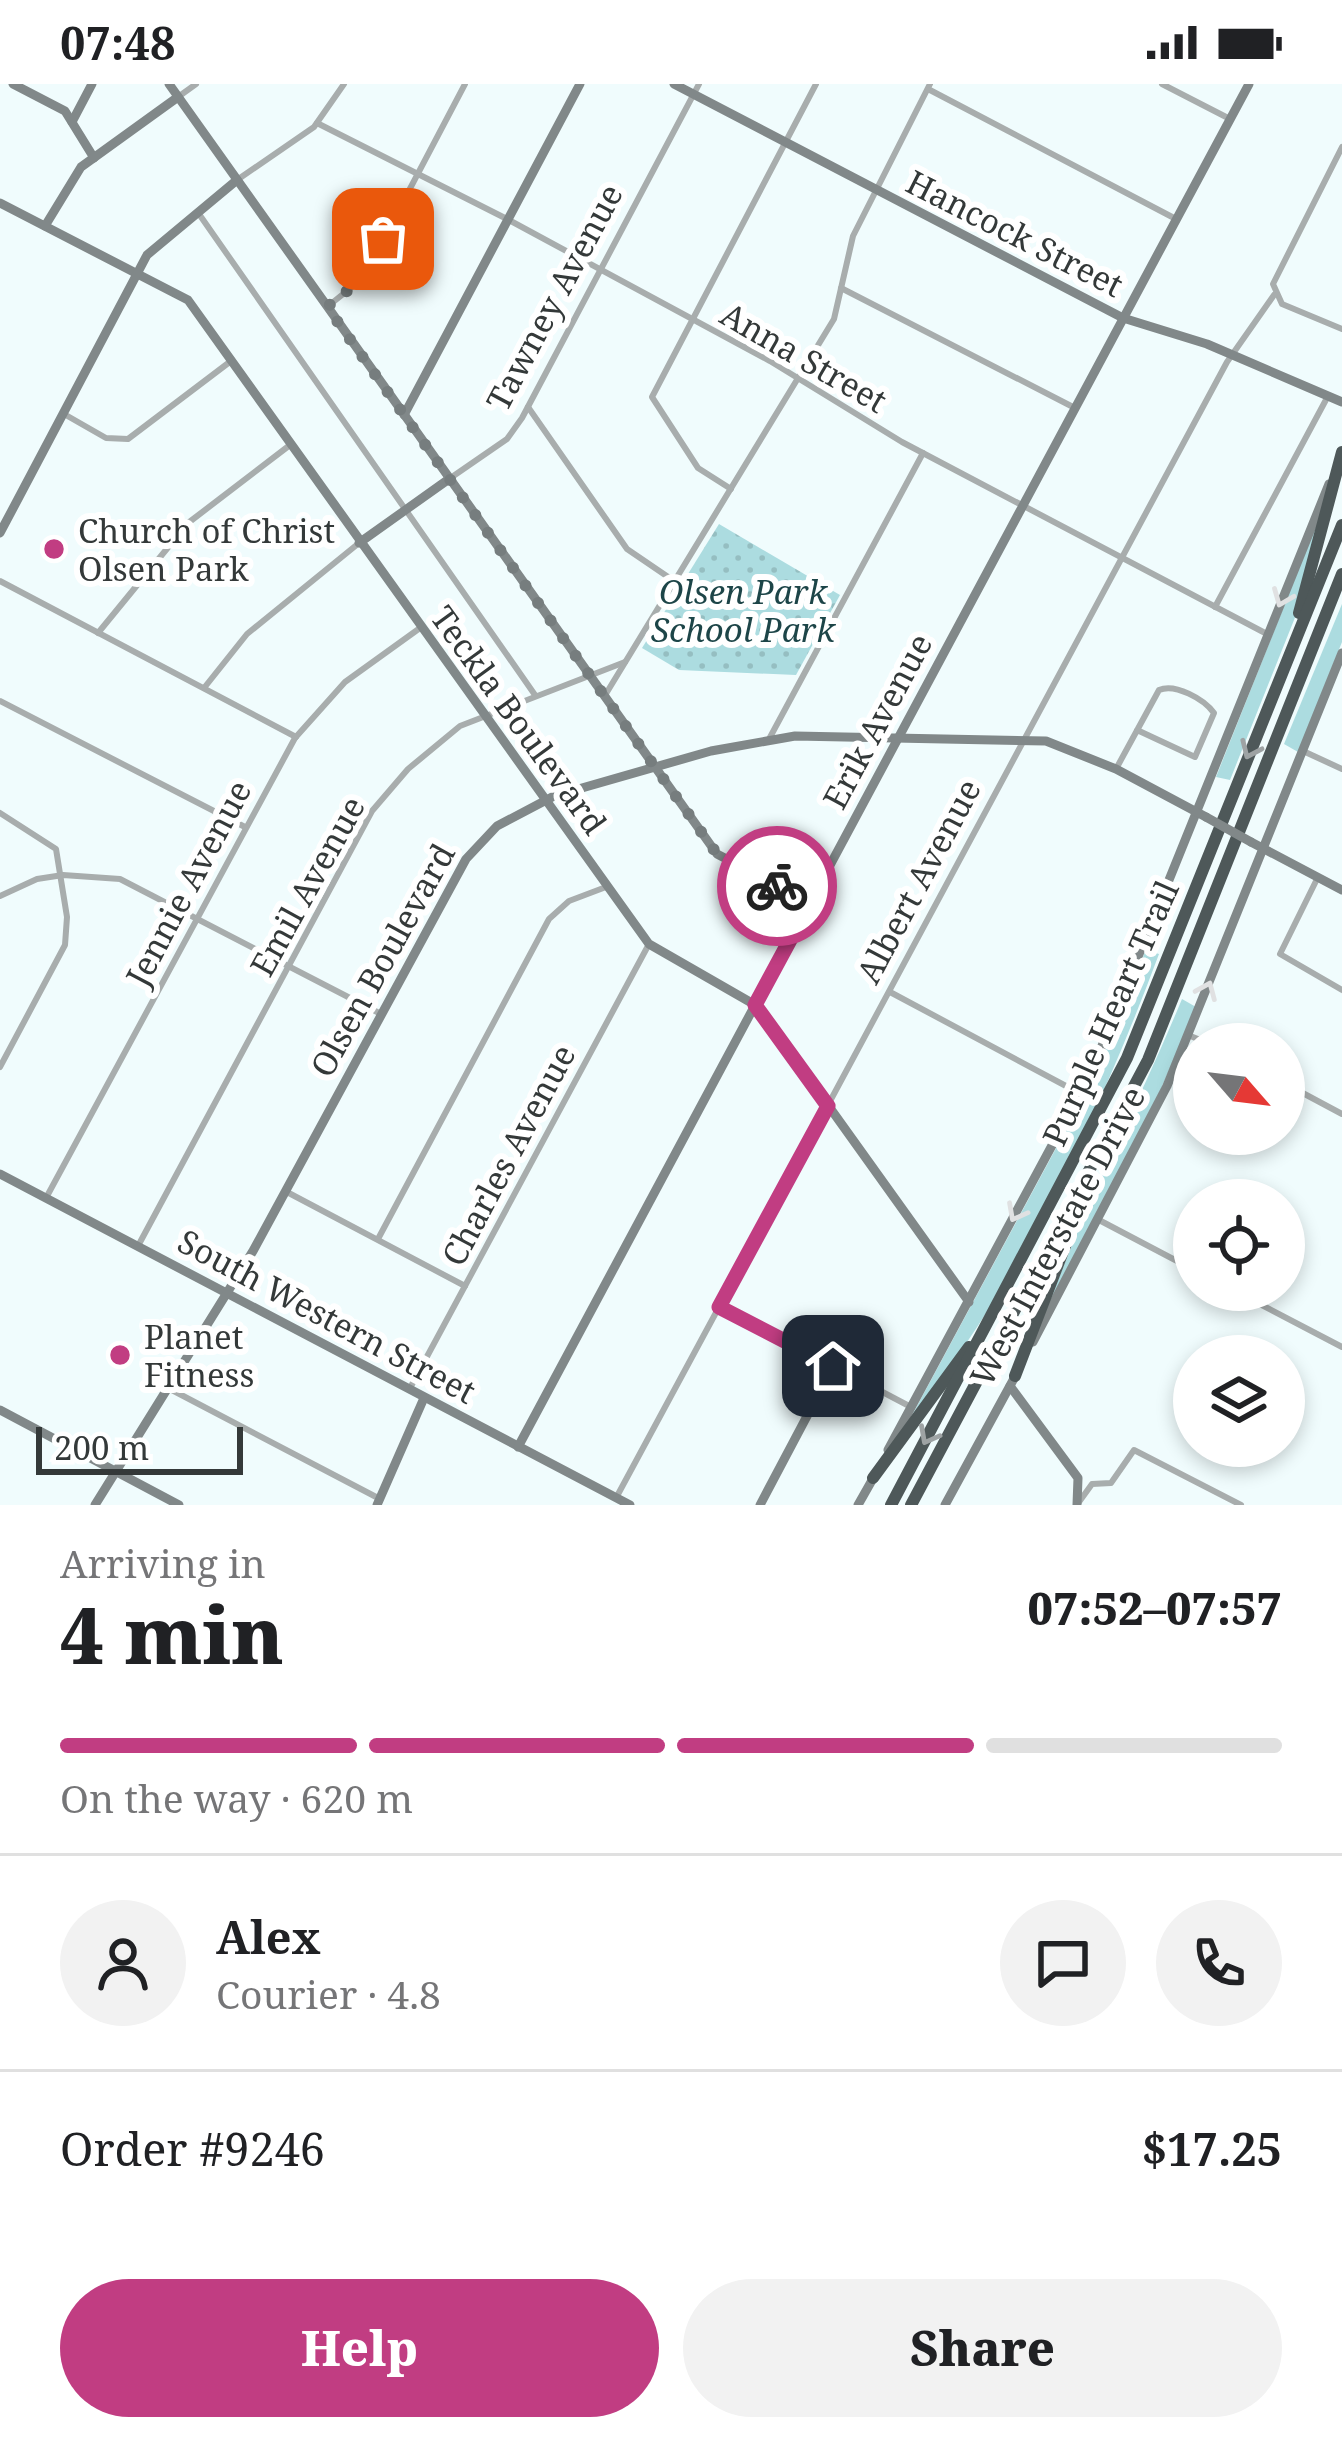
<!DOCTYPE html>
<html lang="en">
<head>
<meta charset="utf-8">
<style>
  :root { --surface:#fff; --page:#f2f2f2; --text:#202124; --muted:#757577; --line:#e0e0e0; --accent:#c13d82 }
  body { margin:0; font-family:"Noto Serif",serif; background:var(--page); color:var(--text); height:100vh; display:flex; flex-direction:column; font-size:45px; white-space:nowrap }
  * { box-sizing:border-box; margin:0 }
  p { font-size:39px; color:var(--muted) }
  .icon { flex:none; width:66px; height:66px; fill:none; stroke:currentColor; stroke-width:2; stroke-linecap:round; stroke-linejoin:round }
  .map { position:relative; height:1421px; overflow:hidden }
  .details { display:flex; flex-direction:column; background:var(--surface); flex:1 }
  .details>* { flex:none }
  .needle { width:78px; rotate:118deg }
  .fabs { position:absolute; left:1173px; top:939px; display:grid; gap:24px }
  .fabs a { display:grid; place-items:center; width:132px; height:132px; border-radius:50%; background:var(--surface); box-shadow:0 6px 18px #0003; font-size:60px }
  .scale { position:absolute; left:36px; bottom:30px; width:207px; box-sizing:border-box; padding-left:12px; border:6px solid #343939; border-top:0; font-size:33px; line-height:42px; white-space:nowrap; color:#343939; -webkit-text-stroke:9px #fff; paint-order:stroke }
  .pin { position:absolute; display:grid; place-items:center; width:102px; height:102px; color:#fff; margin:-51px; border-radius:24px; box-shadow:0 6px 18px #0006 }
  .courier { position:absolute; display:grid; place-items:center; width:120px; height:120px; margin:-60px; border:9px solid #c13d82; border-radius:50%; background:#fff; color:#222; box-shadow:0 3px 15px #0007 }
  .headline em { font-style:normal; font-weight:800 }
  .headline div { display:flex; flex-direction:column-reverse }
  .headline { display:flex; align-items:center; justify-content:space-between; height:204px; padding:0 60px }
  h1 { font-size:78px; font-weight:800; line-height:90px }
  .bar { display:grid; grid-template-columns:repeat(4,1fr); gap:18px 12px; align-content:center; height:144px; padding:0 60px }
  .bar i { height:15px; border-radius:9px; background:var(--line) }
  .bar .selected { background:var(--accent) }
  .bar p { grid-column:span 4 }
  .line { display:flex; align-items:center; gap:30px; padding:0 60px; border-top:3px solid var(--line) }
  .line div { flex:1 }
  .round { display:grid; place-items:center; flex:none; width:126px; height:126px; border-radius:63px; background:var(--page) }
  .button { display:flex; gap:24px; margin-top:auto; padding:24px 60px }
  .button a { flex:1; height:138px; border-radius:72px; background:var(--accent); color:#fff; font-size:48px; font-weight:800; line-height:138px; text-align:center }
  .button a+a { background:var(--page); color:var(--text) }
  .status { display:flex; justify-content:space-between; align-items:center; height:84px; padding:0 60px; background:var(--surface); direction:ltr }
  .status svg { height:33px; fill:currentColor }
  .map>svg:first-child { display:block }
</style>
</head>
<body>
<div class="status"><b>07:48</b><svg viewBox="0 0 49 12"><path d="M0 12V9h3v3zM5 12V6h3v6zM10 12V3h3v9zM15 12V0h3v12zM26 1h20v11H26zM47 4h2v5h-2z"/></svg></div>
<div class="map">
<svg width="1342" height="1421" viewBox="0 0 1342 1421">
  <defs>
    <pattern id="park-dots" width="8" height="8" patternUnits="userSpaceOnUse" patternTransform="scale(3)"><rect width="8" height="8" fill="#acdce0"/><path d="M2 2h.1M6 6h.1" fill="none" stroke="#95bec1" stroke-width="1.8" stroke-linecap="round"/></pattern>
  </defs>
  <rect width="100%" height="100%" fill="#f0fcfd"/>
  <g fill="#acdce0">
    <path d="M1319,434L1296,531L1230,696L1216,693Z"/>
    <path d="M1342,520V558L1298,668L1284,660Z"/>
    <path d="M1146,866L1159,870C1100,1029 1018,1203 910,1335L1082,1016Z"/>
    <path d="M1182,915L1196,923L1161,1005L1048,1223C1086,1117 1139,1019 1182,915Z"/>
  </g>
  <path fill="url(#park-dots)" d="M719,440L840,511L796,591L679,586L642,564Z"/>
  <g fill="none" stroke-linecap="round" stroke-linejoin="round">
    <g stroke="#a8adad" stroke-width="6">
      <path d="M1162,0L1230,35"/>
      <path d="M928,5L1176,135"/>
      <path d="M178,13L196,0"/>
      <path d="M317,39L507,135L770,277L902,358L1267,550"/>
      <path d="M1342,63L1273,200L1282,220L1342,245"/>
      <path d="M237,96L314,43L344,0"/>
      <path d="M199,130L535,611"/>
      <path d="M841,204L1075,324"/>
      <path d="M327,223L363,194L465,0"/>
      <path d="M528,323L627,465L674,497"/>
      <path d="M64,330L106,354L128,355L231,277"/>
      <path d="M449,395L507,355L522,334L699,0"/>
      <path d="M731,405L698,384L652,313L816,0"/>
      <path d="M0,497L296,653"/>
      <path d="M1215,523L1328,312"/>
      <path d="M98,549L188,439L290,361"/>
      <path d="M204,604L247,550L359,459"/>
      <path d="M604,613L834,235L853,152L930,0"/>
      <path d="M0,617L245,743"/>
      <path d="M768,657L923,369"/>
      <path d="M1303,667L1342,685"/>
      <path d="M1116,685L1159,606C1175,599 1204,615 1214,629L1195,673L1137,646"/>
      <path d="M0,729L56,765L67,833L65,861L0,983"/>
      <path d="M1318,793L1280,870L1342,906"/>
      <path d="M0,812L37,795L63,791L120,795L381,930"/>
      <path d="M890,908L1081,1010"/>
      <path d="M1188,951L1210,960"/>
      <path d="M1284,999L1342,1030"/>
      <path d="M828,1021L1227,278L1274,211"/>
      <path d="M285,1107L465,1202"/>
      <path d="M46,1114L295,654L345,598L420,544"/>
      <path d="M1099,1136L1194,1186"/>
      <path d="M378,1155L549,835L569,817L606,803"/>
      <path d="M138,1162L372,727L408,685L460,642L625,578"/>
      <path d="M1233,1206L1342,1263"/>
      <path d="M835,1283L911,1323"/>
      <path d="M168,1304L380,1415"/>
      <path d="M409,1306L649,860"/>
      <path d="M616,1414L719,1223"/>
      <path d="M1079,1418L1092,1400L1111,1399L1134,1366L1241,1421"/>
    </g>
    <g stroke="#818889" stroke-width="9">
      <path d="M13,0L65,27L94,74"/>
      <path d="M169,0L717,770L810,819"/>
      <path d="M674,0L1123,234L1207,260L1342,318"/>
      <path d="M72,38L92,0"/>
      <path d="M0,119L188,216L649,860L757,922L969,1218"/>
      <path d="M45,142L81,83L178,13"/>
      <path d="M404,331L580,0"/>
      <path d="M0,449L147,171L237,96"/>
      <path d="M359,459L449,395"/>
      <path d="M1251,758L1342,806"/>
      <path d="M0,1090L630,1421"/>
      <path d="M1033,1258L1167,1002L1342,569"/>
      <path d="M1010,1302L1078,1394L1077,1421"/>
      <path d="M0,1326L179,1421"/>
      <path d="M518,1363L1249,0"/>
      <path d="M888,1366L1091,989L1329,400"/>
      <path d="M95,1421L253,1167L466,775L497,742L554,712L711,667L795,652L1046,657L1116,685L1206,733"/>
      <path d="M377,1421L424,1314"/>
      <path d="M760,1421L833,1283L719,1223L828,1021"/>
      <path d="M858,1421L875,1391"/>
      <path d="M945,1421L1017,1289"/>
    </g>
    <g stroke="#4e5859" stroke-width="12">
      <path d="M1299,529L1342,368"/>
      <path d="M1015,1292L1077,1131"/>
      <path d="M873,1394L969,1263"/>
      <path d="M891,1421L1127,974L1342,441"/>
      <path d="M911,1421L1148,976L1342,490"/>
    </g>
    <path stroke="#818889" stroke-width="9" d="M1206,733L1251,758"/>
  </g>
  <defs><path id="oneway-chevron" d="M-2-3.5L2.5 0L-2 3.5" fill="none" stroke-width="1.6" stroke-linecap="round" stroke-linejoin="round" transform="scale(3)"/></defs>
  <g stroke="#e0e1e2">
    <use href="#oneway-chevron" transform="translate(1282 514) rotate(112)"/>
    <use href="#oneway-chevron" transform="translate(1207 906) rotate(-67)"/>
    <use href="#oneway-chevron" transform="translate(1016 1129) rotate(118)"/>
  </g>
  <g stroke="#9ea3a4">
    <use href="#oneway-chevron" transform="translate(1250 666) rotate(114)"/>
    <use href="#oneway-chevron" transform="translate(928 1352) rotate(118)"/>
  </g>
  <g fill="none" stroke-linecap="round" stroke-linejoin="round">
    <path stroke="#767d7e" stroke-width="12" stroke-dasharray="0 21.6" d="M383,155L363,194L327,223L717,770L777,802"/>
    <path stroke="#c13d82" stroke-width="15" d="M777,802L810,819L755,921L828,1022L719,1223L833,1282"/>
  </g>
  <g fill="#c13d82" stroke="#fff" stroke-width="4.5">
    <circle cx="54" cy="465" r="12"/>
    <circle cx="120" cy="1271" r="12"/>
  </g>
  <g text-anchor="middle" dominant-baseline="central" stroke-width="12" stroke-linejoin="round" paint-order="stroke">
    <g font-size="33" fill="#343939" stroke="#fff">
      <text transform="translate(1015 149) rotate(27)">Hancock Street</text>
      <text transform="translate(554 213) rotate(-62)">Tawney Avenue</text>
      <text transform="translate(804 273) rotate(30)">Anna Street</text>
      <text transform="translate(519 636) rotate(54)">Teckla Boulevard</text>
      <text transform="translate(877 637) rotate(-62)">Erik Avenue</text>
      <text transform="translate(918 797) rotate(-62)">Albert Avenue</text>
      <text transform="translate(188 799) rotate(-62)">Jennie Avenue</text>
      <text transform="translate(307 802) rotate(-61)">Emil Avenue</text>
      <text transform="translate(382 876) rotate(-61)">Olsen Boulevard</text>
      <text transform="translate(1110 929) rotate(-66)">Purple Heart Trail</text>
      <text transform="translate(508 1071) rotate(-62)">Charles Avenue</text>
      <text transform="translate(1057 1152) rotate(-62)">West Interstate Drive</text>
      <text transform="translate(327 1232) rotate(28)">South Western Street</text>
    </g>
    <g font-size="33" fill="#343939" stroke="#fff" text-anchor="start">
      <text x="78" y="446">Church of Christ<tspan x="78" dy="38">Olsen Park</tspan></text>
      <text x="144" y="1252">Planet<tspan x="144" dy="38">Fitness</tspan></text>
    </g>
    <g font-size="33" font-style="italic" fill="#1d4548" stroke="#fff">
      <text x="743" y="507">Olsen Park<tspan x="743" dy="38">School Park</tspan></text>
    </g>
  </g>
</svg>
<div class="fabs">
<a><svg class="needle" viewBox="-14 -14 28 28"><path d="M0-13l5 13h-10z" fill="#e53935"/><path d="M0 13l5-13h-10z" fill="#757577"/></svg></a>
<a><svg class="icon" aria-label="locate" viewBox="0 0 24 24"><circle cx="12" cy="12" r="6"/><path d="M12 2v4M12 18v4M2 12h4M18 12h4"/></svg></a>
<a><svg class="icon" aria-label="layers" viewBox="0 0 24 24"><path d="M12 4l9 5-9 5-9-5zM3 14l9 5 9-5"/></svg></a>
</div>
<div class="scale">200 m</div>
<div class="pin" style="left:383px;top:155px;background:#ea580c"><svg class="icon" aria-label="bag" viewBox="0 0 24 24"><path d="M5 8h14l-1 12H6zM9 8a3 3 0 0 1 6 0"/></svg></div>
<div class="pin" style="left:833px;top:1282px;background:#1f2937"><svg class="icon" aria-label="home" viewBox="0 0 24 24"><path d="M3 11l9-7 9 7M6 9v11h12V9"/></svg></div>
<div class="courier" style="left:777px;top:802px"><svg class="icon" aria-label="bike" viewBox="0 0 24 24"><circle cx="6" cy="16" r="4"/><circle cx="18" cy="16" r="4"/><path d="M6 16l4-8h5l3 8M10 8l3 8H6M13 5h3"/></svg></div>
</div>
<section class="details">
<div class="headline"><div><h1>4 min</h1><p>Arriving in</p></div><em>07:52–07:57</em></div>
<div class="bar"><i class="selected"></i><i class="selected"></i><i class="selected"></i><i></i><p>On the way · 620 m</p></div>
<div class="line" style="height:216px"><a class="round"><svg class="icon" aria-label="person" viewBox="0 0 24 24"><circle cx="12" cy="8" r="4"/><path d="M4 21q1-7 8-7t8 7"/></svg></a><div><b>Alex</b><p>Courier · 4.8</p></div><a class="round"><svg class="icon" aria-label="chat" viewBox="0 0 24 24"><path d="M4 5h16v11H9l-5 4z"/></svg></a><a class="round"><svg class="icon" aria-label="phone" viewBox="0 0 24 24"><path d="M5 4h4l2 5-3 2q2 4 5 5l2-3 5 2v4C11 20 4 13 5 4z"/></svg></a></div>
<div class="line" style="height:156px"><div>Order #9246</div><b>$17.25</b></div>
<div class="button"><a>Help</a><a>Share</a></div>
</section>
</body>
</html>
